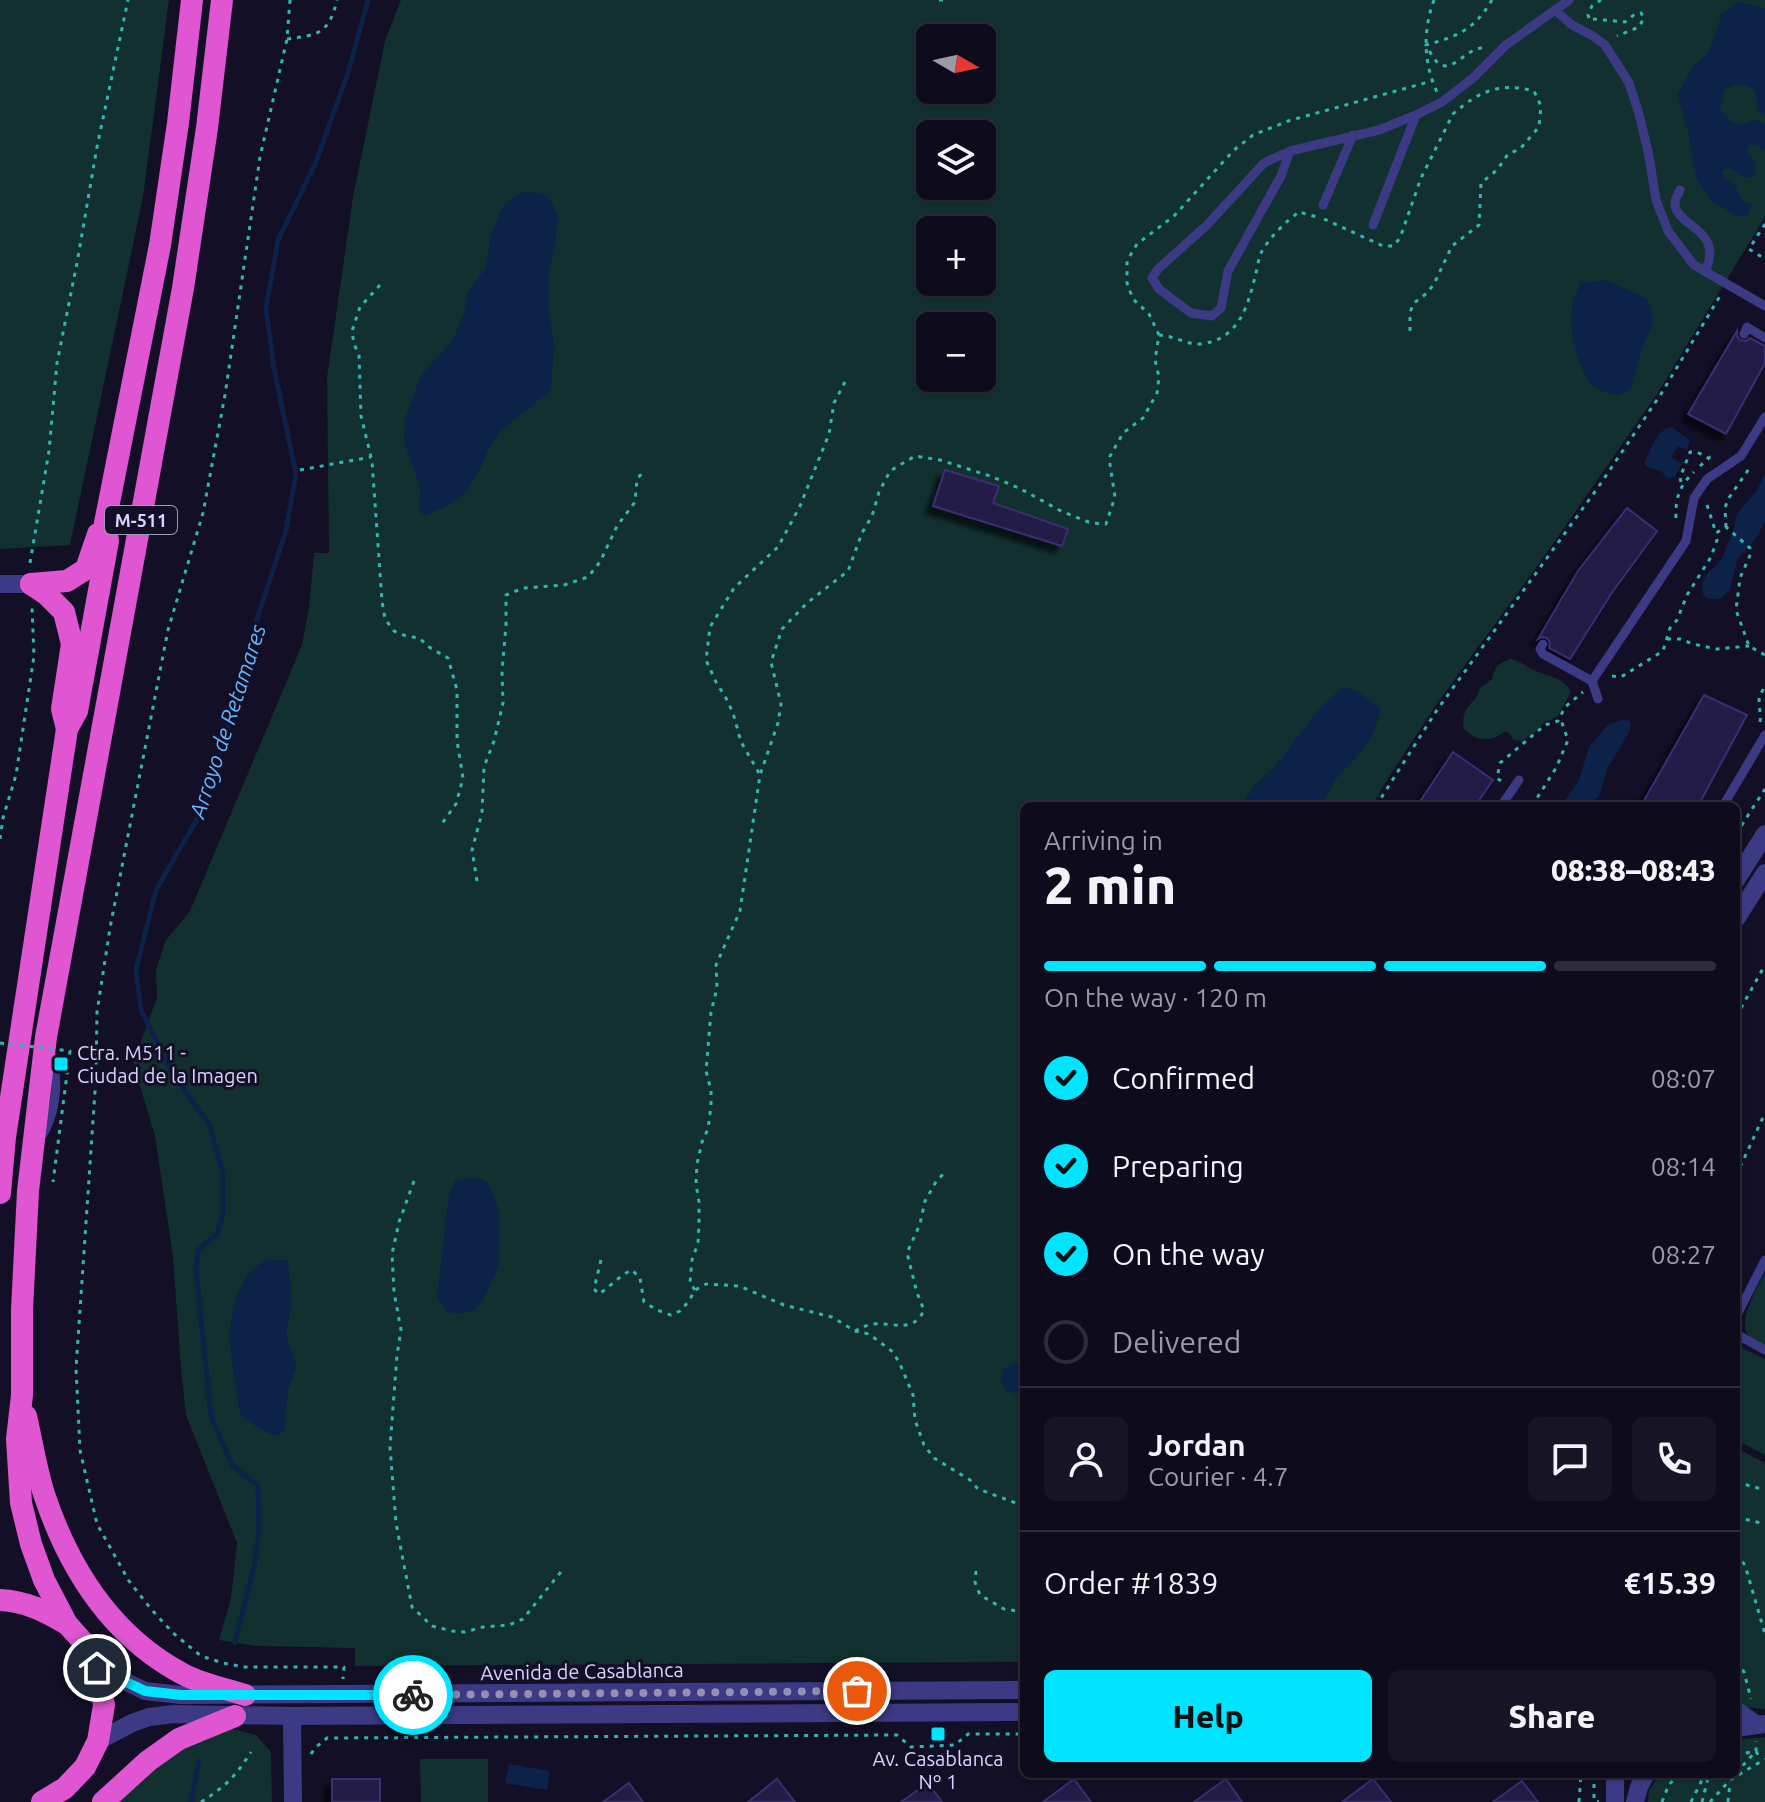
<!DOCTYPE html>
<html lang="en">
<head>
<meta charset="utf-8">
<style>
  :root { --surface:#0e0b1c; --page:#171425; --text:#f1f3f6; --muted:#9b9ba3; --line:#2e2b3b; --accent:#00e5ff }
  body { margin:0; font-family:Ubuntu,sans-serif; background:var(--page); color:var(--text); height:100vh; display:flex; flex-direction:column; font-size:30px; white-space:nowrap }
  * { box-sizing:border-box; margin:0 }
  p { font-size:26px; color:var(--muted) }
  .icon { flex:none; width:44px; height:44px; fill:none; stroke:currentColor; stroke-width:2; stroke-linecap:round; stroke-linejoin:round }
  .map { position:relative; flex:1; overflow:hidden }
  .sheet { position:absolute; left:1020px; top:802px; width:720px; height:976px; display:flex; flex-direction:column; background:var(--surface); border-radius:12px; box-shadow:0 2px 6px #0004,0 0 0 2px var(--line) }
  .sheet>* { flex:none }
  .needle { width:52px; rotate:99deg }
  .fabs { position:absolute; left:916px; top:24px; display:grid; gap:16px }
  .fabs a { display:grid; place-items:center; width:80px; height:80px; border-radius:12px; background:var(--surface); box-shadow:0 2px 6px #0004,0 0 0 2px var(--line); font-size:40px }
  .pin { position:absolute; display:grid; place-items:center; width:68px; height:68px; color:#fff; margin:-34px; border:4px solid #fff; border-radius:50%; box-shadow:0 2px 8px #0007 }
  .courier { position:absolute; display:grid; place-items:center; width:80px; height:80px; margin:-40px; border:6px solid #00e5ff; border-radius:50%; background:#fff; color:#222; box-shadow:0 2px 10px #0007 }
  .overview em { font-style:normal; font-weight:800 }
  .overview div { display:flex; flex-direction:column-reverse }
  .overview { display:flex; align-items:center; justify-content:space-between; height:136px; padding:0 24px }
  h1 { font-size:52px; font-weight:800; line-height:60px }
  .bar { display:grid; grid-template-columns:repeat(4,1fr); gap:12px 8px; align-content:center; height:96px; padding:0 24px }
  .bar i { height:10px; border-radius:6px; background:var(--line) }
  .bar .current { background:var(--accent) }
  .bar p { grid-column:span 4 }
  .line { display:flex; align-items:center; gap:20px; padding:0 24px; border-top:2px solid var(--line) }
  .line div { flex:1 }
  .round { display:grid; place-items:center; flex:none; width:84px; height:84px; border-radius:12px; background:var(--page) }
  ol { padding:0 24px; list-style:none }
  li { display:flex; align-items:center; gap:24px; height:88px }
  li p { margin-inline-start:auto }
  li .icon { padding:8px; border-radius:50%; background:var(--accent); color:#111; stroke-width:4 }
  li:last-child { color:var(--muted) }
  li i { width:44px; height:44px; border:4px solid var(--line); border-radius:50% }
  .cta { display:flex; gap:16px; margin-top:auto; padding:16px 24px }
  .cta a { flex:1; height:92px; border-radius:12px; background:var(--accent); color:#111; font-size:32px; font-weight:800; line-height:92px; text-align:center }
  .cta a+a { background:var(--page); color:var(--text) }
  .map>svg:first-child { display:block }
</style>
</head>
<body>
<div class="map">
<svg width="1765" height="1802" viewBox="0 0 1765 1802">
  <defs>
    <filter id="shadow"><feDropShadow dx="-7" dy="7" stdDeviation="2" flood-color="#0009"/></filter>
  </defs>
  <rect width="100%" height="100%" fill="#130f26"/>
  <g fill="#12302f" fill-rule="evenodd">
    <path d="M0,0H169L143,197L70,545L0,549Z"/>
    <path d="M401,0H1765V217L1657,394L1548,551L1436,705L1385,783L1372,806H1024V1662L355,1666V1648L256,1646L219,1640L231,1599L237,1543L186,1415L181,1369L173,1257L155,1136L133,1063L157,998L156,969L166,940L190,911L302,645L309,608L314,553H329L327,378L353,197L385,41ZM930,38H982V90H930ZM930,134H982V186H930ZM930,230H982V282H930ZM930,326H982V378H930Z"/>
    <path d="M1511,659C1522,661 1527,668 1536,671C1550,677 1563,677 1571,692L1557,717L1545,722L1534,733L1522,741L1514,740L1508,732H1504C1491,743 1473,741 1463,727C1463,701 1475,707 1480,688L1492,679C1494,667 1500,662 1511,659Z"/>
    <path d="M1765,1273V1344C1759,1342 1752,1340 1748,1335C1737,1322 1758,1286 1765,1273Z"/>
    <path d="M1736,1345L1765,1359V1455L1736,1440Z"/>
    <path d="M1736,1448L1765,1463V1709L1744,1707L1736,1699Z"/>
    <path d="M229,1728L256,1735L271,1752L272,1802H114L175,1750Z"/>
    <path d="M1765,1737V1802H1648L1649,1790L1660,1774H1736V1740Z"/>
    <path d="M420,1759H488V1802H421Z"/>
  </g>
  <g fill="#0c2248">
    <path d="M1738,2L1765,8V116L1759,112L1755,92C1746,83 1736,83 1725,89L1720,107C1727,122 1740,129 1755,119L1765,125V148L1763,152L1758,145H1748L1747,153C1755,161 1758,165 1753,176L1745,178L1731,168L1722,170L1724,177L1736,185C1738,197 1742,200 1752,205L1748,215L1736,216L1712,201L1697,181L1687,127L1677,95L1692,68L1708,53L1722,14Z"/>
    <path d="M521,192L541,193L551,200L558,217L555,244L549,272V310L554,344L551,390L502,430L490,446L479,472L466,492L452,503L426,516L419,511L420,488L404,441L406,417L421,375L453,340L464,313L467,293L485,269L491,234L503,207Z"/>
    <path d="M1606,280L1648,299L1653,322L1639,358L1631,389L1618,396C1612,394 1604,393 1599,390C1577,378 1569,330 1572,308C1573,300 1577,291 1580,283Z"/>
    <path d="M1671,427L1690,440L1687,450L1678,446L1671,457L1682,463L1675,477L1668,479L1661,471L1648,468L1644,464C1650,451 1657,429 1671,427Z"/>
    <path d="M1765,474V521L1757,537L1737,560L1730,590L1720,599H1708L1703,594L1702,582L1708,573L1718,564L1722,558L1734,530L1735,520L1739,511L1755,493Z"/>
    <path d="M1344,687L1359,692L1381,710L1373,735L1355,759L1338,776L1320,806H1243C1248,787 1266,777 1278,763C1300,736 1316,707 1344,687Z"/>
    <path d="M1622,720H1628L1631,723L1630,731L1608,767L1599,796L1587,806H1561L1579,780L1589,747L1609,724Z"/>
    <path d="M468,1178L480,1179L488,1183L498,1208L499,1233L498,1267L485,1297L475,1310L460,1314L448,1312L437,1297L449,1194L455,1181Z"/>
    <path d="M288,1260L291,1306L286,1334L297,1366L288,1390L284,1432L275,1436L258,1428L240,1414C234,1370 219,1320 245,1279C249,1272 257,1267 263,1261Z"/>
    <path d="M1024,1361V1394L1008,1392L1000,1380L1004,1368Z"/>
    <path d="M509,1764L550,1771L547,1790L505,1783Z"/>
  </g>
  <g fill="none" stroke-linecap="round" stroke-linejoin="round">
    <g stroke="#0c2248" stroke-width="5">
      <path d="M235,1643L254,1567L259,1531L258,1486L232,1465L211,1416L196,1270L198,1250L217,1234L223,1215V1173L209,1124L174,1076L141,1010L136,970L156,890L200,814L215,770L227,728L242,685L257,619L286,531L296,474L274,368L266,308L278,240L316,162L348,73L368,0"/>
      <path d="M191,1802L199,1761"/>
    </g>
  </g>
  <g fill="#241b47" stroke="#3b2d73" stroke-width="2" filter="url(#shadow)">
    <path d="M1737,331V336L1740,340L1746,341L1750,338L1765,346V363L1726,434L1688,414Z"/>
    <path d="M945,470L999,486L993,503L1068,529L1062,546L933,506Z"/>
    <path d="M1627,508L1657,531L1611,594L1570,659L1549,648L1550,643L1547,638L1542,637L1538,639L1578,571Z"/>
    <path d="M1704,695L1747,715L1698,806H1641Z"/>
    <path d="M1453,752L1493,780L1475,806H1417Z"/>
    <rect x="332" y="1779" width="48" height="23"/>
    <path d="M777,1779L795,1802H748Z"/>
    <path d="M1074,1779L1091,1802H1043Z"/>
    <path d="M1226,1779L1242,1802H1194Z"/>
    <path d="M1373,1779L1391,1802H1342Z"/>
    <path d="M1522,1781L1538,1802H1493Z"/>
    <path d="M629,1783L643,1802H603Z"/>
    <path d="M928,1783L942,1802H901Z"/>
  </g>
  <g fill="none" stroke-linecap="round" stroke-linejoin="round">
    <g stroke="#2fb8b0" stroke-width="3" stroke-dasharray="4 6" stroke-linecap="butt">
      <path d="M290,0L287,39L260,157L225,395L203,513L168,630L110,928L97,1012L96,1077L76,1368L80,1450L97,1524L129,1581L151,1609L173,1633L201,1656L223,1663L244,1667H344L343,1679"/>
      <path d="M939,0H945"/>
      <path d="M1434,0C1423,30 1423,62 1437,92"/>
      <path d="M1589,18L1588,15L1592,6L1601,0"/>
      <path d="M1593,19L1625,22L1635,14L1641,13L1644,18L1639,27L1617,36"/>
      <path d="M287,39C318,35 329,34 337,0"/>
      <path d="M1482,48C1466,48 1451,76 1437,62C1432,57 1429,50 1426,45C1458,36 1474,30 1492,0"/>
      <path d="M1324,219L1383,246H1393L1400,238L1421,178L1453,114C1479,91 1500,82 1534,91L1541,106L1539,127L1520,149L1508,154L1497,170L1481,183L1479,225L1452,246L1434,284L1427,293L1414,303L1410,312V332"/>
      <path d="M1765,224L1749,249L1765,259"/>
      <path d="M380,285L360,307L352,331L354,344L359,355L361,416L372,461L382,601L385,619L394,631L406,636L419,638L429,647L448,658L457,690V741L463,778L456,804L441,825"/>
      <path d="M1159,335L1149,314L1133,299L1127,283V261L1137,244L1174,216L1234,150L1253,135L1288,121L1432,81"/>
      <path d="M1700,466L1710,457L1716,456"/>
      <path d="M300,470L371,457"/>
      <path d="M1681,482L1680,478L1690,452H1697L1708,458"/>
      <path d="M1707,505L1716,533L1726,527L1750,548L1751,553L1740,578L1736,610L1749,646L1765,655"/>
      <path d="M1676,518C1675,498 1680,485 1694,472"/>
      <path d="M1726,527L1725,508L1728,499L1751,466"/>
      <path d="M30,563L49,451L57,363L77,263L97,147L128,0"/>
      <path d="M1667,639H1680L1693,644L1716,649L1749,646"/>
      <path d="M1612,676L1621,677L1663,651L1670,628L1677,620L1687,595L1711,557L1717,540V534"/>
      <path d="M1760,722C1762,709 1754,698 1765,688"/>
      <path d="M759,773L741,742L733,713L726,698L716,682L706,660L710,627L734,588L778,547L800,506L829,434L834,403L845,382"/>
      <path d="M1501,781L1497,778L1500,763L1545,725L1558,721L1565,707L1583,692"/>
      <path d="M1376,806L1437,710L1599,486L1661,394L1720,296"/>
      <path d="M1532,806L1556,768L1568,740L1560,717"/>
      <path d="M1736,834L1765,789"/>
      <path d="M0,839L3,818L16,775L34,656L32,607"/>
      <path d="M477,881L472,850L482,813L484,767L494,741L503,703L502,671L506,625V595L523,588L564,585L588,577L600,562L617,526L635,502L637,479L645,470"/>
      <path d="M1736,1017L1765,965"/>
      <path d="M1736,1176L1765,1113"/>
      <path d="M414,1181L399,1222L392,1254L394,1292L401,1330L397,1355L390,1447L396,1523L412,1607L432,1626L452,1631L465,1632L483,1627L509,1625L523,1619L564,1568"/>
      <path d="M601,1260L594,1289L599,1294C610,1287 621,1274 632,1270L640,1278L644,1302L657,1310L671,1315L680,1311L689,1301L695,1290L706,1284L739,1286L784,1305L832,1317L855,1331L869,1334L893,1352L900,1364L913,1395L915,1420L924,1445L934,1458L970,1480L978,1489L1024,1506"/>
      <path d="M695,1290L690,1283L692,1260L698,1243L699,1224V1202L696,1184L697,1164L702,1142L708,1129L711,1106V1090L706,1071L711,1012L717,988L716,965L740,911L760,775L778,723L781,704L771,662L782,629L807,603L848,571L862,533L872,516L879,492L890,471L915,456L940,460L990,476L1019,488L1061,511L1091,523L1106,524L1115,497L1109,458L1123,433L1143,418L1157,393L1159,377L1155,360L1159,335C1175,336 1187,345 1201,344C1238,339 1247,309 1255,277C1257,270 1258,260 1261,253C1268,239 1286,221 1299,212L1317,217"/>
      <path d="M855,1331C861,1328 866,1325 873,1324C894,1322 913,1334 924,1310L917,1293L907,1253L920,1224L925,1201L937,1180L947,1171"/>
      <path d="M1736,1482L1765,1490"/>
      <path d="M1736,1517L1765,1524"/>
      <path d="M1736,1554L1745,1565L1765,1634"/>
      <path d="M976,1571L975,1582L980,1595L1004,1609L1024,1612"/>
      <path d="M1736,1662L1744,1672L1751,1699"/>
      <path d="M311,1754L315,1748L327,1738L897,1735L911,1747L955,1745L968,1734H1024"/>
      <path d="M1736,1755L1756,1751V1741"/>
      <path d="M1736,1773L1756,1751L1761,1760"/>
      <path d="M1594,1774V1801L1599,1802"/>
      <path d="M201,1802C226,1786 235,1777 251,1752"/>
      <path d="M1579,1802L1581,1774"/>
      <path d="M1662,1802L1669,1784L1682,1774"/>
      <path d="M1691,1802L1705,1774"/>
      <path d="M1702,1802L1709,1774"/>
      <path d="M1710,1802L1730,1780L1765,1759"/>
      <path d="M1728,1802L1730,1782"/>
    </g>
    <g stroke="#3d3a85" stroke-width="9">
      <path d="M1555,10L1572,25L1593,36L1605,45L1629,83L1639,114L1649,156L1656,200L1668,231L1694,265L1765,306"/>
      <path d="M1290,151L1281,176L1228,271L1221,308L1212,316L1191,313L1159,289L1152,278L1158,269L1207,225L1264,163L1290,151L1379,130L1416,115L1442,102L1473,78L1506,45L1569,0"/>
      <path d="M1680,190C1679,193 1675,199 1675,202C1673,227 1726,228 1705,271"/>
      <path d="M1323,205L1353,135"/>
      <path d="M1373,225L1416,115"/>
      <path d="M1744,334L1747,327L1765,338"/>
      <path d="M1543,644L1540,649L1543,654L1592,681"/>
      <path d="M1598,699L1592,681L1686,541L1694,498L1707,479L1741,456L1765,417"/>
      <path d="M1501,806L1519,780"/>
      <path d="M1723,806L1765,735"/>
      <path d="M40,1139C56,1116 60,1081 51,1054"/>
      <path d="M1736,1317L1765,1260"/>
      <path d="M1736,1334L1765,1350"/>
    </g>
    <g stroke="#3d3a85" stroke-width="18">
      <path d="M0,584H31"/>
      <path d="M1736,880L1765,834"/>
      <path d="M1736,919L1765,873"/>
      <path d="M97,1668L145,1691L181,1695L1024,1690"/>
      <path d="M1736,1710L1757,1725"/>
      <path d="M292,1716L293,1802"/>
      <path d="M1736,1728L1765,1724"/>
      <path d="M98,1741L132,1723L149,1717L174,1714L292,1716L1024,1712"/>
      <path d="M1615,1802V1774"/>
      <path d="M1635,1802L1639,1787L1646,1774"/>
    </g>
    <g stroke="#e055d1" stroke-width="22">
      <path d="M31,584L46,594L64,612L72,644L62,709L67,729"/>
      <path d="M31,584L67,581L86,569L98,534"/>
      <path d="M0,1193L5,1137L67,729L77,711L108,541L105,523L160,245L178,123L192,0"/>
      <path d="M26,1416C32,1442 36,1469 44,1494C69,1569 111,1635 181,1673C200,1684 224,1688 245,1695"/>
      <path d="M0,1600C25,1601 45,1611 65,1623"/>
      <path d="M42,1802L65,1788L85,1767L98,1741L104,1705L97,1668L85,1644L67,1624L44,1580L31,1544L21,1503L17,1439L22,1395V1310L28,1191L46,1037L183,288L207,128L222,0"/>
      <path d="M103,1802L148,1761L179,1739L235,1716"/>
    </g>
    <path stroke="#2fb8b0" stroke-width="3" stroke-dasharray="4 6" stroke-linecap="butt" d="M0,1043L70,1051L53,1182"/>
  </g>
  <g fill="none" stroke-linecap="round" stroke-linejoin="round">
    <path stroke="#948fb3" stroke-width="8" stroke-dasharray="0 14.4" d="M413,1695L857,1691"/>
    <path stroke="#00e5ff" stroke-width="10" d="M97,1668L145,1691L181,1695H413"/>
  </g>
  <g fill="#00e5ff" stroke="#130f26" stroke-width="3">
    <rect x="53" y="1056" width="16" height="16" rx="4"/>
    <rect x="930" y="1726" width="16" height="16" rx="4"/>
  </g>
  <g text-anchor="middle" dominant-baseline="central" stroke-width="6" stroke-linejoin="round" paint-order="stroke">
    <rect fill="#130f26" stroke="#9e99be" stroke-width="2" x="105" y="506" width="72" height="28" rx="6"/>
    <g font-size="18" font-weight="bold" fill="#d9d4ff">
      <text x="141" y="520">M-511</text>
    </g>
    <g font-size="20" fill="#d9d4ff" stroke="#130f26" text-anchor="start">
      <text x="77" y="1052">Ctra. M511 -<tspan x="77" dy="23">Ciudad de la Imagen</tspan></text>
      <text x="938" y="1758" text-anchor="middle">Av. Casablanca<tspan x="938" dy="23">Nº 1</tspan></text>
    </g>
    <g font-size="20" fill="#d9d4ff" stroke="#130f26">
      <text transform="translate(582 1671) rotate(-1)">Avenida de Casablanca</text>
    </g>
    <g font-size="22" font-style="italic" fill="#62b6ff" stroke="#130f26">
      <text transform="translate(227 721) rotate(-72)">Arroyo de Retamares</text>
    </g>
  </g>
</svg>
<div class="fabs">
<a><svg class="needle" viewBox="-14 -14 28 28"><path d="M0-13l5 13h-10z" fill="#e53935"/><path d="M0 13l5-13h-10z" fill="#9b9ba3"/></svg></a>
<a><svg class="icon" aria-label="layers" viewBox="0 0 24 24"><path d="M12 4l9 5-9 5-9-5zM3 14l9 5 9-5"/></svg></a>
<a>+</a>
<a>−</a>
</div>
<div class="pin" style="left:857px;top:1691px;background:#ea580c"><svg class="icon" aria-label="bag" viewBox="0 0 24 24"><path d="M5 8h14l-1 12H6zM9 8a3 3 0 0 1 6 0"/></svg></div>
<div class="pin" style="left:97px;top:1668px;background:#1f2937"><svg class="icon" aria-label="home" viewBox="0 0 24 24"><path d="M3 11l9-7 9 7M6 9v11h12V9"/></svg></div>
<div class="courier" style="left:413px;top:1695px"><svg class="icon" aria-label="bike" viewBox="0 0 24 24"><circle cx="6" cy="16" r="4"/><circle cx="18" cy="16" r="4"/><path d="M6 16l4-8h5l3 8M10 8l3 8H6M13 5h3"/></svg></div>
<section class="sheet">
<div class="overview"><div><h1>2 min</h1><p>Arriving in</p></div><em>08:38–08:43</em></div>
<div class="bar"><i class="current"></i><i class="current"></i><i class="current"></i><i></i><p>On the way · 120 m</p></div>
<ol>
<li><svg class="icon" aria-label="check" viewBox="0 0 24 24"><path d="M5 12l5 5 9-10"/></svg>Confirmed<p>08:07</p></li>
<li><svg class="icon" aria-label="check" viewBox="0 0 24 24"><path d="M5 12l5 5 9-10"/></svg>Preparing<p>08:14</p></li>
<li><svg class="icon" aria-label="check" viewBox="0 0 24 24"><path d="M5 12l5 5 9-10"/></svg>On the way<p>08:27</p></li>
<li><i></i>Delivered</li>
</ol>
<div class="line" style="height:144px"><a class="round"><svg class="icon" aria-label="person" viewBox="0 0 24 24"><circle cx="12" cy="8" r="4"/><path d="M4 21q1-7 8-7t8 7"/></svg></a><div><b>Jordan</b><p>Courier · 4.7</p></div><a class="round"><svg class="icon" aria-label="chat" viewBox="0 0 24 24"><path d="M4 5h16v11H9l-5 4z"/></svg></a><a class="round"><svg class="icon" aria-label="phone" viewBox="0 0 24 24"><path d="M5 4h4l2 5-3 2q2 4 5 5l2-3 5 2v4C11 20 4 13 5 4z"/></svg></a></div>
<div class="line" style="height:104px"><div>Order #1839</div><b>€15.39</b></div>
<div class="cta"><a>Help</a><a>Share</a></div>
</section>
</div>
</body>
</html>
